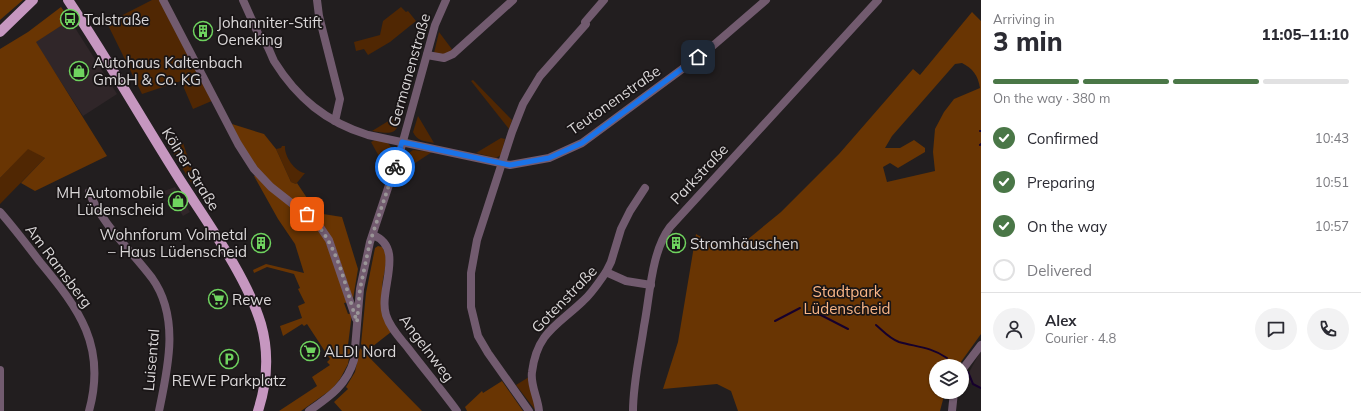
<!DOCTYPE html>
<html lang="en">
<head>
<meta charset="utf-8">
<style>
  :root { --surface:#fff; --page:#f2f2f3; --text:#2b2b33; --muted:#7c7c81; --line:#e1e1e2; --accent:#4a7747 }
  body { margin:0; font-family:Mulish,sans-serif; background:var(--page); color:var(--text); height:100vh; display:flex; flex-direction:column; font-size:15px; white-space:nowrap }
  * { box-sizing:border-box; margin:0 }
  p { font-size:13px; color:var(--muted) }
  .icon { flex:none; width:22px; height:22px; fill:none; stroke:currentColor; stroke-width:2; stroke-linecap:round; stroke-linejoin:round }
  .map { position:relative; flex:1; overflow:hidden }
  .panel { display:flex; flex-direction:column; background:var(--surface); width:380px }
  .panel>* { flex:none }
  .fabs { position:absolute; left:929px; top:359px; display:grid; gap:8px }
  .fabs a { display:grid; place-items:center; width:40px; height:40px; border-radius:50%; background:var(--surface); box-shadow:0 1px 3px #0004; font-size:20px }
  .pin { position:absolute; display:grid; place-items:center; width:34px; height:34px; color:#fff; margin:-17px; border-radius:8px; box-shadow:0 2px 6px #0006 }
  .courier { position:absolute; display:grid; place-items:center; width:40px; height:40px; margin:-20px; border:3px solid #1a73e8; border-radius:50%; background:#fff; color:#222; box-shadow:0 1px 5px #0007 }
  .overview em { font-style:normal; font-weight:800 }
  .overview div { display:flex; flex-direction:column-reverse }
  .overview { display:flex; align-items:center; justify-content:space-between; height:68px; padding:0 12px }
  h1 { font-size:26px; font-weight:800; line-height:30px }
  .bar { display:grid; grid-template-columns:repeat(4,1fr); gap:6px 4px; align-content:center; height:48px; padding:0 12px }
  .bar i { height:5px; border-radius:3px; background:var(--line) }
  .bar .on { background:var(--accent) }
  .bar p { grid-column:span 4 }
  .line { display:flex; align-items:center; gap:10px; padding:0 12px; border-top:1px solid var(--line) }
  .line div { flex:1 }
  .round { display:grid; place-items:center; flex:none; width:42px; height:42px; border-radius:21px; background:var(--page) }
  ol { padding:0 12px; list-style:none }
  li { display:flex; align-items:center; gap:12px; height:44px }
  li p { margin-inline-start:auto }
  li .icon { padding:4px; border-radius:50%; background:var(--accent); color:#fff; stroke-width:4 }
  li:last-child { color:var(--muted) }
  li i { width:22px; height:22px; border:2px solid var(--line); border-radius:50% }
  main { display:flex; flex:1; min-height:0 }
  .map>svg:first-child { display:block }
</style>
</head>
<body>
<main>
<div class="map">
<svg width="981" height="411" viewBox="0 0 981 411">
  <rect width="100%" height="100%" fill="#221e1f"/>
  <g fill="#302629">
    <path d="M70,20L117,94L83,116L35,42Z"/>
    <path d="M175,187L190,212L183,216L169,194L166,195L164,191Z"/>
    <path d="M981,350V388L965,380Z"/>
  </g>
  <g fill="#502703">
    <path d="M152,0H162L214,100L193,109L181,81L142,94L107,23Z"/>
    <path d="M401,7L406,12L408,11L416,21L390,42L368,55L364,49L356,51L354,42L380,35L383,21Z"/>
    <path d="M439,32L454,52L448,55L434,53Z"/>
    <path d="M473,80L512,120L509,129L471,81Z"/>
    <path d="M403,112C396,134 396,135 372,131Z"/>
    <path d="M418,116L434,143C424,141 417,141 413,132Z"/>
    <path d="M167,137L176,144L180,142L183,143L197,184L195,189L168,144L169,141Z"/>
    <path d="M501,138L505,139L501,155L496,158L476,153Z"/>
    <path d="M375,140L387,142L391,147L386,169L371,142Z"/>
    <path d="M282,146H285C284,156 295,172 305,173L296,184L291,182L276,149L281,148Z"/>
    <path d="M28,148L45,158L0,204V178Z"/>
    <path d="M413,150L432,152L400,173L406,155Z"/>
    <path d="M529,377L536,411L516,385Z"/>
  </g>
  <g fill="#693503" fill-rule="evenodd">
    <path d="M0,0H23L0,20Z"/>
    <path d="M61,7L70,20L36,42L107,156L35,191L21,183L45,158L28,149L0,178V49L28,32Z"/>
    <path d="M972,12L981,21V334L958,366H936V392H945L940,411H738L731,391L717,384L663,389L678,342L696,234L724,251L729,244L736,249L781,212L839,154L913,69L920,75ZM962,63C973,69 978,75 980,88L954,99L944,112L935,129L933,152L935,171L887,182L883,167L890,163L898,168L925,152V148L914,140L900,148H885L892,136L955,64Z"/>
    <path d="M232,124L264,134L276,149L291,182L296,184L297,183L317,213L342,217L358,269L353,299L330,240L281,193L249,160Z"/>
    <path d="M257,175L321,230L349,302L344,303L348,314L352,313L348,345L351,346L348,364L340,379L332,389L301,411H279L317,386L312,377L330,365L327,362L330,359L307,324L304,326L302,324L283,336L280,326L302,318L298,306L305,303L298,289L300,288L294,274L267,267L254,273L253,270L266,264L304,273L295,244L278,219L254,176Z"/>
    <path d="M378,246L382,247C391,259 382,275 382,289C383,303 388,318 391,332L368,350L361,344L366,293L375,248Z"/>
    <path d="M360,348L422,411H342L334,402L348,389L346,387L355,372Z"/>
    <path d="M502,381L523,411H467L465,407L482,391L483,393Z"/>
  </g>
  <g fill="none" stroke-linecap="round" stroke-linejoin="round">
    <g stroke="#16002d" stroke-width="2">
      <path d="M980,131H981"/>
      <path d="M980,145L981,144"/>
      <path d="M815,312L848,329"/>
      <path d="M775,321L800,308"/>
      <path d="M876,325C883,331 890,339 899,342C917,347 931,347 947,358"/>
      <path d="M954,363L959,366"/>
      <path d="M968,372L973,384L981,388"/>
    </g>
    <g stroke="#725b6f" stroke-width="8">
      <path d="M163,0L238,144L254,169L271,187L318,224L329,240L356,319"/>
      <path d="M243,0L260,38L265,42C269,48 271,55 274,61C297,98 326,122 368,135L510,165L549,158L582,143L708,50L766,0"/>
      <path d="M317,0L319,16L340,99L335,121"/>
      <path d="M427,55L444,58L453,54L513,0"/>
      <path d="M89,192C103,226 130,249 152,278C180,317 168,368 159,411"/>
      <path d="M0,212C14,228 27,245 40,262C79,309 107,346 89,411"/>
      <path d="M373,235C406,248 378,290 386,315C390,328 400,338 408,348C424,369 441,389 457,411"/>
      <path d="M606,272L611,262L621,229L630,211L645,188"/>
      <path d="M0,370V411"/>
      <path d="M962,370L981,345"/>
      <path d="M309,411C329,397 347,385 354,360L360,289L370,242L400,152L435,25L446,0"/>
      <path d="M529,411L488,353L478,336L471,307V273L477,240L512,132L523,104L540,76L586,24L585,22L604,0"/>
      <path d="M539,411C538,398 530,385 532,372C537,332 558,325 583,301C592,293 599,282 606,272L626,281L651,285"/>
      <path d="M633,411C633,383 640,354 644,326C650,296 651,252 670,227L878,0"/>
      <path d="M952,411L954,392"/>
    </g>
    <g stroke="#c697c0" stroke-width="10">
      <path d="M68,0C107,58 142,120 180,180C207,222 247,277 261,324C269,352 267,383 258,411"/>
      <path d="M0,32L33,0"/>
    </g>
  </g>
  <g fill="none" stroke-linecap="round" stroke-linejoin="round">
    <path stroke="#9a9697" stroke-width="4" stroke-dasharray="0 7.2" d="M307,214C338,241 344,284 357,322L360,289L370,242L395,167"/>
    <path stroke="#1a73e8" stroke-width="5" d="M395,167L402,142L510,165L549,158L582,143L698,57"/>
  </g>
  <defs>
    <symbol id="bus-ring" viewBox="-11 -11 22 22"><circle r="9.5" fill="#191516" stroke="#6fd35f" stroke-width="1.5"/><path d="M-5-6H5V4H4V6H2V4H-2V6H-4V4H-5ZM-3.5-4V0h7V-4ZM-3.5 1.2v1.5H-2V1.2ZM2 1.2v1.5H3.5V1.2Z" fill="#6fd35f"/></symbol>
    <symbol id="building-ring" viewBox="-11 -11 22 22"><circle r="9.5" fill="#191516" stroke="#6fd35f" stroke-width="1.5"/><path d="M-4-6H4V6H1V3H-1V6H-4ZM-2.5-4.3h1.7v1.8h-1.7ZM.8-4.3h1.7v1.8H.8ZM-2.5-1h1.7V.8h-1.7ZM.8-1h1.7V.8H.8Z" fill="#6fd35f"/></symbol>
    <symbol id="shop-ring" viewBox="-11 -11 22 22"><circle r="9.5" fill="#191516" stroke="#6fd35f" stroke-width="1.5"/><path d="M-5-2.5h2.3a2.7 3.5 0 0 1 5.4 0H5L5.5 6h-11ZM-1.5-2.5h3a1.5 2.3 0 0 0-3 0Z" fill="#6fd35f"/></symbol>
    <symbol id="supermarket-ring" viewBox="-11 -11 22 22"><circle r="9.5" fill="#191516" stroke="#6fd35f" stroke-width="1.5"/><path d="M-6-5.5h2.5l.6 2H6L4.5 2H-2.5L-4.4-4H-6ZM-1.5 3.2a1.3 1.3 0 1 0 .1 0ZM3 3.2a1.3 1.3 0 1 0 .1 0Z" fill="#6fd35f"/></symbol>
    <symbol id="parking-ring" viewBox="-11 -11 22 22"><circle r="9.5" fill="#191516" stroke="#6fd35f" stroke-width="1.5"/><path d="M-3.5-5.5H1a3.5 3.5 0 0 1 0 7H-1V5.5H-3.5ZM-1-3.4V-.6H.8a1.4 1.4 0 0 0 0-2.8Z" fill="#6fd35f"/></symbol>
  </defs>
  <g fill-rule="evenodd">
    <use href="#bus-ring" x="59" y="8" width="22" height="22"/>
    <use href="#building-ring" x="192" y="20" width="22" height="22"/>
    <use href="#shop-ring" x="68" y="60" width="22" height="22"/>
    <use href="#shop-ring" x="167" y="190" width="22" height="22"/>
    <use href="#building-ring" x="250" y="232" width="22" height="22"/>
    <use href="#building-ring" x="665" y="232" width="22" height="22"/>
    <use href="#supermarket-ring" x="207" y="288" width="22" height="22"/>
    <use href="#supermarket-ring" x="299" y="340" width="22" height="22"/>
    <use href="#parking-ring" x="218" y="348" width="22" height="22"/>
  </g>
  <g text-anchor="middle" dominant-baseline="central" stroke-width="3.5" stroke-linejoin="round" paint-order="stroke">
    <g font-size="15" fill="#dad7d8" stroke="#191516" text-anchor="start">
      <text x="84" y="19">Talstraße</text>
      <text x="217" y="22">Johanniter-Stift<tspan x="217" dy="17">Oeneking</tspan></text>
      <text x="93" y="62">Autohaus Kaltenbach<tspan x="93" dy="17">GmbH &amp; Co. KG</tspan></text>
      <text x="164" y="192" text-anchor="end">MH Automobile<tspan x="164" dy="17">Lüdenscheid</tspan></text>
      <text x="247" y="234" text-anchor="end">Wohnforum Volmetal<tspan x="247" dy="17">– Haus Lüdenscheid</tspan></text>
      <text x="690" y="243">Stromhäuschen</text>
      <text x="232" y="299">Rewe</text>
      <text x="324" y="351">ALDI Nord</text>
      <text x="229" y="380" text-anchor="middle">REWE Parkplatz</text>
    </g>
    <g font-size="15" fill="#dad7d8" stroke="#191516">
      <text transform="translate(409 70) rotate(-74)">Germanenstraße</text>
      <text transform="translate(614 100) rotate(-35)">Teutonenstraße</text>
      <text transform="translate(191 169) rotate(58)">Kölner Straße</text>
      <text transform="translate(699 174) rotate(-47)">Parkstraße</text>
      <text transform="translate(59 266) rotate(53)">Am Ramsberg</text>
      <text transform="translate(564 299) rotate(-46)">Gotenstraße</text>
      <text transform="translate(427 348) rotate(53)">Angelnweg</text>
      <text transform="translate(151 360) rotate(-85)">Luisental</text>
    </g>
    <g font-size="15" fill="#f9b688" stroke="#191516">
      <text x="847" y="291">Stadtpark<tspan x="847" dy="17">Lüdenscheid</tspan></text>
    </g>
  </g>
</svg>
<div class="fabs">
<a><svg class="icon" aria-label="layers" viewBox="0 0 24 24"><path d="M12 4l9 5-9 5-9-5zM3 14l9 5 9-5"/></svg></a>
</div>
<div class="pin" style="left:307px;top:214px;background:#ea580c"><svg class="icon" aria-label="bag" viewBox="0 0 24 24"><path d="M5 8h14l-1 12H6zM9 8a3 3 0 0 1 6 0"/></svg></div>
<div class="pin" style="left:698px;top:57px;background:#1f2937"><svg class="icon" aria-label="home" viewBox="0 0 24 24"><path d="M3 11l9-7 9 7M6 9v11h12V9"/></svg></div>
<div class="courier" style="left:395px;top:167px"><svg class="icon" aria-label="bike" viewBox="0 0 24 24"><circle cx="6" cy="16" r="4"/><circle cx="18" cy="16" r="4"/><path d="M6 16l4-8h5l3 8M10 8l3 8H6M13 5h3"/></svg></div>
</div>
<section class="panel">
<div class="overview"><div><h1>3 min</h1><p>Arriving in</p></div><em>11:05–11:10</em></div>
<div class="bar"><i class="on"></i><i class="on"></i><i class="on"></i><i></i><p>On the way · 380 m</p></div>
<ol>
<li><svg class="icon" aria-label="check" viewBox="0 0 24 24"><path d="M5 12l5 5 9-10"/></svg>Confirmed<p>10:43</p></li>
<li><svg class="icon" aria-label="check" viewBox="0 0 24 24"><path d="M5 12l5 5 9-10"/></svg>Preparing<p>10:51</p></li>
<li><svg class="icon" aria-label="check" viewBox="0 0 24 24"><path d="M5 12l5 5 9-10"/></svg>On the way<p>10:57</p></li>
<li><i></i>Delivered</li>
</ol>
<div class="line" style="height:72px"><a class="round"><svg class="icon" aria-label="person" viewBox="0 0 24 24"><circle cx="12" cy="8" r="4"/><path d="M4 21q1-7 8-7t8 7"/></svg></a><div><b>Alex</b><p>Courier · 4.8</p></div><a class="round"><svg class="icon" aria-label="chat" viewBox="0 0 24 24"><path d="M4 5h16v11H9l-5 4z"/></svg></a><a class="round"><svg class="icon" aria-label="phone" viewBox="0 0 24 24"><path d="M5 4h4l2 5-3 2q2 4 5 5l2-3 5 2v4C11 20 4 13 5 4z"/></svg></a></div>
</section>
</main>
</body>
</html>
